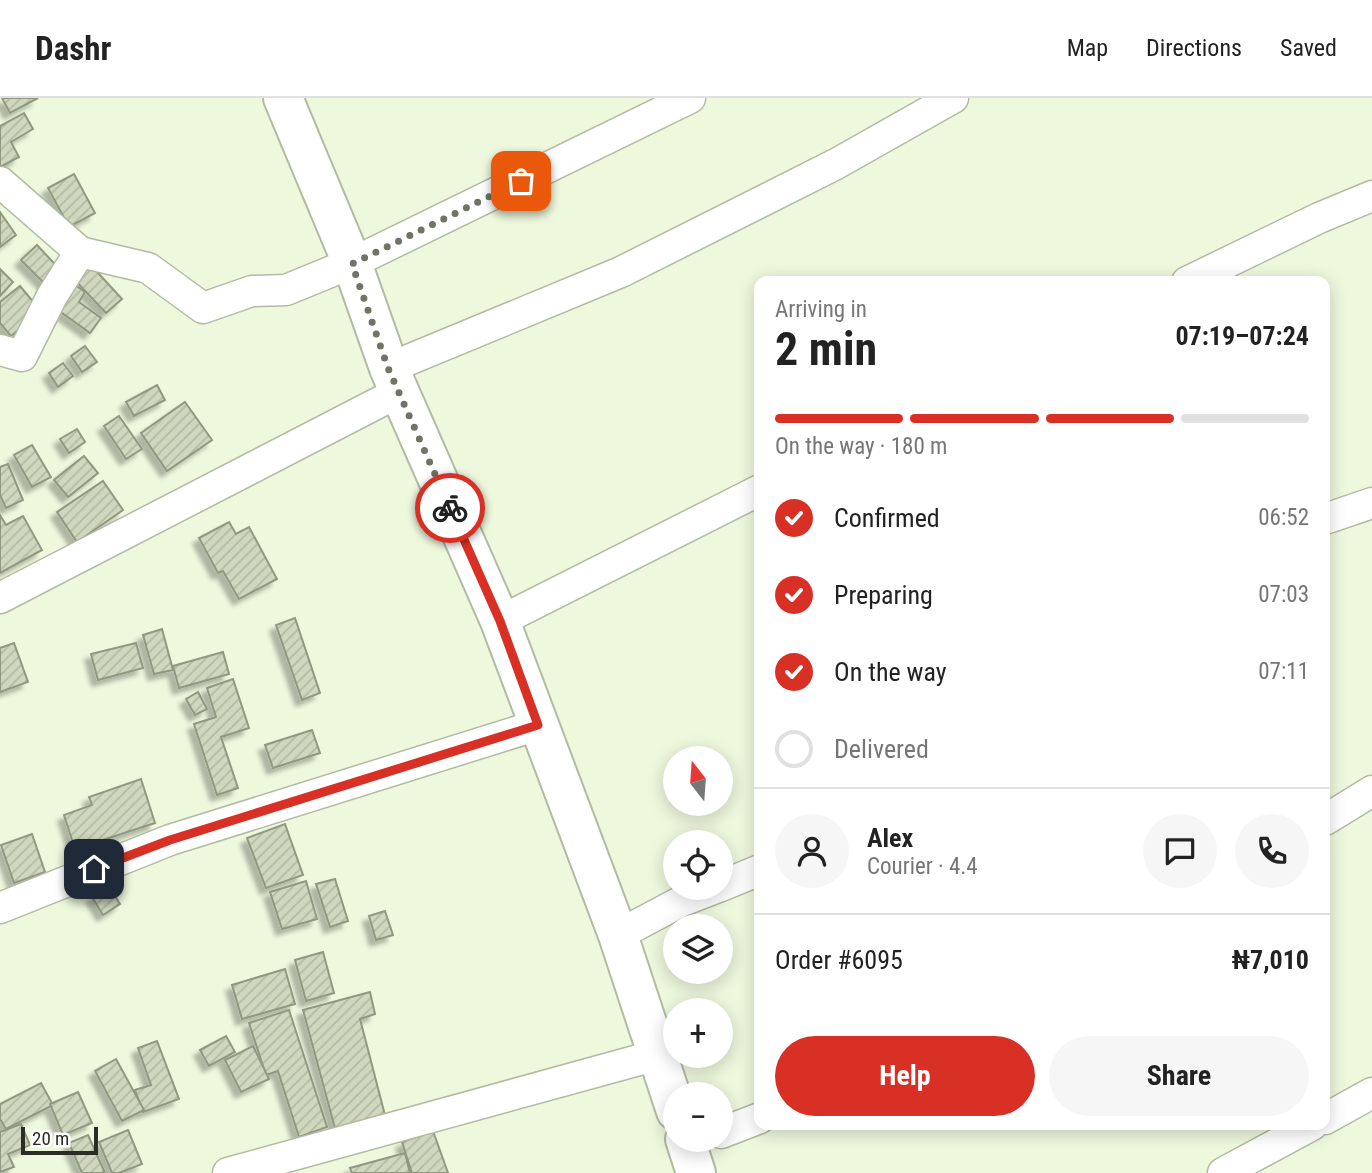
<!DOCTYPE html>
<html lang="en">
<head>
<meta charset="utf-8">
<style>
  :root { --surface:#fff; --page:#f6f6f6; --text:#222; --muted:#767676; --line:#e0e0e0; --accent:#d93025 }
  body { margin:0; font-family:"Roboto Condensed",sans-serif; background:var(--page); color:var(--text); height:100vh; display:flex; flex-direction:column; font-size:26px; white-space:nowrap }
  * { box-sizing:border-box; margin:0 }
  p { font-size:23px; color:var(--muted) }
  .icon { flex:none; width:38px; height:38px; fill:none; stroke:currentColor; stroke-width:2; stroke-linecap:round; stroke-linejoin:round }
  .map { position:relative; flex:1; overflow:hidden }
  .sheet { position:absolute; left:754px; top:178px; width:576px; height:854px; display:flex; flex-direction:column; background:var(--surface); border-radius:14px; box-shadow:0 4px 18px #0003 }
  .sheet>* { flex:none }
  .needle { width:46px; rotate:343deg }
  .controls { position:absolute; left:663px; top:648px; display:grid; gap:14px }
  .controls a { display:grid; place-items:center; width:70px; height:70px; border-radius:50%; background:var(--surface); box-shadow:0 4px 18px #0003; font-size:35px }
  .scale { position:absolute; left:21px; bottom:18px; width:77px; box-sizing:border-box; padding-left:7px; border:4px solid #2a2d23; border-top:0; font-size:19px; line-height:24px; white-space:nowrap; color:#2a2d23; -webkit-text-stroke:5px #fff; paint-order:stroke }
  .pin { position:absolute; display:grid; place-items:center; width:60px; height:60px; color:#fff; margin:-30px; border-radius:14px; box-shadow:0 4px 10px #0006 }
  .courier { position:absolute; display:grid; place-items:center; width:70px; height:70px; margin:-35px; border:5px solid #d93025; border-radius:50%; background:#fff; color:#222; box-shadow:0 2px 9px #0007 }
  .headline em { font-style:normal; font-weight:700 }
  .headline div { display:flex; flex-direction:column-reverse }
  .headline { display:flex; align-items:center; justify-content:space-between; height:119px; padding:0 21px }
  h1 { font-size:46px; font-weight:700; line-height:52px }
  .bar { display:grid; grid-template-columns:repeat(4,1fr); gap:10px 7px; align-content:center; height:84px; padding:0 21px }
  .bar i { height:9px; border-radius:5px; background:var(--line) }
  .bar .selected { background:var(--accent) }
  .bar p { grid-column:span 4 }
  .line { display:flex; align-items:center; gap:18px; padding:0 21px; border-top:2px solid var(--line) }
  .line div { flex:1 }
  .round { display:grid; place-items:center; flex:none; width:74px; height:74px; border-radius:37px; background:var(--page) }
  ol { padding:0 21px; list-style:none }
  li { display:flex; align-items:center; gap:21px; height:77px }
  li p { margin-inline-start:auto }
  li .icon { padding:7px; border-radius:50%; background:var(--accent); color:#fff; stroke-width:4 }
  li:last-child { color:var(--muted) }
  li i { width:38px; height:38px; border:4px solid var(--line); border-radius:50% }
  .button { display:flex; gap:14px; margin-top:auto; padding:14px 21px }
  .button a { flex:1; height:80px; border-radius:42px; background:var(--accent); color:#fff; font-size:28px; font-weight:700; line-height:80px; text-align:center }
  .button a+a { background:var(--page); color:var(--text) }
  header { display:flex; align-items:center; gap:42px; box-sizing:border-box; height:98px; padding:0 35px; background:var(--surface); border-bottom:2px solid var(--line) }
  header strong { font-size:33px }
  nav { display:flex; gap:38px; margin-inline-start:auto; font-size:24px }
  .map>svg:first-child { display:block }
</style>
</head>
<body>
<header>
<strong>Dashr</strong>
<nav><a>Map</a><a>Directions</a><a>Saved</a></nav>
</header>
<div class="map">
<svg width="1372" height="1075" viewBox="0 0 1372 1075">
  <defs>
    <pattern id="building-hatch" width="6" height="6" patternUnits="userSpaceOnUse" patternTransform="scale(1.75)"><rect width="6" height="6" fill="#cfd8be"/><path d="M-1 1l2-2M0 6l6-6M5 7l2-2" fill="none" stroke="#b2baa3"/></pattern>
    <filter id="shadow"><feDropShadow dx="-6" dy="6" stdDeviation="2" flood-color="#0004"/></filter>
  </defs>
  <rect width="100%" height="100%" fill="#eef8dd"/>
  <g fill="url(#building-hatch)" stroke="#909980" stroke-width="2" filter="url(#shadow)">
    <path d="M2,0H38L10,15Z"/>
    <path d="M24,15L33,31L11,44L19,59L0,69V28Z"/>
    <path d="M74,76L95,115L69,129L48,90Z"/>
    <path d="M0,114L16,137L0,149Z"/>
    <path d="M37,147L64,176L49,190L21,162Z"/>
    <path d="M88,164L122,201L106,215L72,179Z"/>
    <path d="M0,171L13,184L0,198Z"/>
    <path d="M68,182L85,194L79,204L101,220L90,235L51,207Z"/>
    <path d="M20,188L41,213L11,238L0,225V204Z"/>
    <path d="M85,248L97,264L82,274L71,258Z"/>
    <path d="M63,265L73,278L58,289L49,275Z"/>
    <path d="M157,287L165,302L134,318L126,304Z"/>
    <path d="M185,304L212,342L167,373L141,335Z"/>
    <path d="M119,318L142,351L126,361L104,328Z"/>
    <path d="M77,331L85,344L69,355L60,341Z"/>
    <path d="M32,347L51,379L32,389L14,357Z"/>
    <path d="M84,358L98,375L68,399L54,382Z"/>
    <path d="M8,366L23,402L6,410L0,397V369Z"/>
    <path d="M103,383L123,412L77,444L57,414Z"/>
    <path d="M0,417L6,427L23,418L42,452L0,475Z"/>
    <path d="M229,424L236,436L249,429L277,481L239,501L223,473L218,475L199,440Z"/>
    <path d="M295,520L320,595L302,602L276,527Z"/>
    <path d="M162,531L173,572L154,576L143,537Z"/>
    <path d="M14,545L28,584L0,594V550Z"/>
    <path d="M136,545L143,570L98,582L91,556Z"/>
    <path d="M223,554L229,576L179,590L173,568Z"/>
    <path d="M233,581L249,630L221,639L238,690L217,697L194,626L216,619L207,590Z"/>
    <path d="M198,594L207,611L195,617L186,601Z"/>
    <path d="M312,632L320,655L273,670L265,647Z"/>
    <path d="M141,681L155,725L75,751L64,717L92,707L89,699Z"/>
    <path d="M285,726L303,777L266,790L247,740Z"/>
    <path d="M32,736L45,774L14,785L1,747Z"/>
    <path d="M335,781L348,823L330,829L316,786Z"/>
    <path d="M306,783L317,821L282,831L270,794Z"/>
    <path d="M109,789L120,806L103,817L92,799Z"/>
    <path d="M385,813L393,837L376,842L369,818Z"/>
    <path d="M323,854L334,895L306,903L295,862Z"/>
    <path d="M285,871L295,906L242,921L232,887Z"/>
    <path d="M370,894L375,916L360,921L386,1021L336,1034L303,912Z"/>
    <path d="M289,912L327,1029L299,1039L278,973L266,977L249,925Z"/>
    <path d="M226,938L235,954L209,968L200,952Z"/>
    <path d="M157,943L179,1001L143,1014L135,992L151,987L138,950Z"/>
    <path d="M253,948L269,981L241,994L225,962Z"/>
    <path d="M116,961L144,1012L122,1023L95,973Z"/>
    <path d="M41,985L53,1007L6,1031L0,1021V1006Z"/>
    <path d="M78,994L92,1025L63,1037L50,1006Z"/>
    <path d="M21,1026L30,1047L8,1056L14,1069L0,1074V1034Z"/>
    <path d="M128,1032L142,1066L119,1075H112L99,1044Z"/>
    <path d="M433,1033L448,1075H412L402,1044Z"/>
    <path d="M88,1037L105,1075H82L69,1045Z"/>
    <path d="M405,1055L410,1075H352L350,1070Z"/>
  </g>
  <g fill="none" stroke-linecap="round" stroke-linejoin="round">
    <defs>
      <g id="street">
        <path d="M0,84L80,154L148,170L203,210L252,193L286,192L352,165L690,0"/>
        <path d="M1187,184L1319,120L1372,98"/>
        <path d="M0,252L22,258L52,198L80,154"/>
        <path d="M389,270L621,174L836,66L953,0"/>
        <path d="M1325,421L1372,405"/>
        <path d="M0,500L399,294"/>
        <path d="M500,523L760,392"/>
        <path d="M1325,722L1372,693"/>
        <path d="M721,788L760,772"/>
        <path d="M0,810L170,742L538,627"/>
        <path d="M618,837L682,803L718,789"/>
        <path d="M1325,1021L1372,995"/>
        <path d="M721,1035L760,1020"/>
        <path d="M228,1075L657,957"/>
        <path d="M1223,1075L1312,1027"/>
      </g>
      <g id="secondary">
        <path d="M283,0L352,165L389,270L500,523L618,837L676,1013"/>
        <path d="M685,1041L696,1075"/>
      </g>
    </defs>
    <use href="#street" stroke="#b2bba2" stroke-width="33"/>
    <use href="#secondary" stroke="#b2bba2" stroke-width="42"/>
    <use href="#street" stroke="#fff" stroke-width="30"/>
    <use href="#secondary" stroke="#fff" stroke-width="38"/>
  </g>
  <g fill="none" stroke-linecap="round" stroke-linejoin="round">
    <path stroke="#6f7464" stroke-width="7" stroke-dasharray="0 12.6" d="M450,410L388,270L352,166L521,83"/>
    <path stroke="#d93025" stroke-width="9" d="M94,771L170,742L538,627L500,523L450,410"/>
  </g>
</svg>
<div class="controls">
<a><svg class="needle" viewBox="-14 -14 28 28"><path d="M0-13l5 13h-10z" fill="#e53935"/><path d="M0 13l5-13h-10z" fill="#767676"/></svg></a>
<a><svg class="icon" aria-label="locate" viewBox="0 0 24 24"><circle cx="12" cy="12" r="6"/><path d="M12 2v4M12 18v4M2 12h4M18 12h4"/></svg></a>
<a><svg class="icon" aria-label="layers" viewBox="0 0 24 24"><path d="M12 4l9 5-9 5-9-5zM3 14l9 5 9-5"/></svg></a>
<a>+</a>
<a>−</a>
</div>
<div class="scale">20 m</div>
<div class="pin" style="left:521px;top:83px;background:#ea580c"><svg class="icon" aria-label="bag" viewBox="0 0 24 24"><path d="M5 8h14l-1 12H6zM9 8a3 3 0 0 1 6 0"/></svg></div>
<div class="pin" style="left:94px;top:771px;background:#1f2937"><svg class="icon" aria-label="home" viewBox="0 0 24 24"><path d="M3 11l9-7 9 7M6 9v11h12V9"/></svg></div>
<div class="courier" style="left:450px;top:410px"><svg class="icon" aria-label="bike" viewBox="0 0 24 24"><circle cx="6" cy="16" r="4"/><circle cx="18" cy="16" r="4"/><path d="M6 16l4-8h5l3 8M10 8l3 8H6M13 5h3"/></svg></div>
<section class="sheet">
<div class="headline"><div><h1>2 min</h1><p>Arriving in</p></div><em>07:19–07:24</em></div>
<div class="bar"><i class="selected"></i><i class="selected"></i><i class="selected"></i><i></i><p>On the way · 180 m</p></div>
<ol>
<li><svg class="icon" aria-label="check" viewBox="0 0 24 24"><path d="M5 12l5 5 9-10"/></svg>Confirmed<p>06:52</p></li>
<li><svg class="icon" aria-label="check" viewBox="0 0 24 24"><path d="M5 12l5 5 9-10"/></svg>Preparing<p>07:03</p></li>
<li><svg class="icon" aria-label="check" viewBox="0 0 24 24"><path d="M5 12l5 5 9-10"/></svg>On the way<p>07:11</p></li>
<li><i></i>Delivered</li>
</ol>
<div class="line" style="height:126px"><a class="round"><svg class="icon" aria-label="person" viewBox="0 0 24 24"><circle cx="12" cy="8" r="4"/><path d="M4 21q1-7 8-7t8 7"/></svg></a><div><b>Alex</b><p>Courier · 4.4</p></div><a class="round"><svg class="icon" aria-label="chat" viewBox="0 0 24 24"><path d="M4 5h16v11H9l-5 4z"/></svg></a><a class="round"><svg class="icon" aria-label="phone" viewBox="0 0 24 24"><path d="M5 4h4l2 5-3 2q2 4 5 5l2-3 5 2v4C11 20 4 13 5 4z"/></svg></a></div>
<div class="line" style="height:91px"><div>Order #6095</div><b>₦7,010</b></div>
<div class="button"><a>Help</a><a>Share</a></div>
</section>
</div>
</body>
</html>
